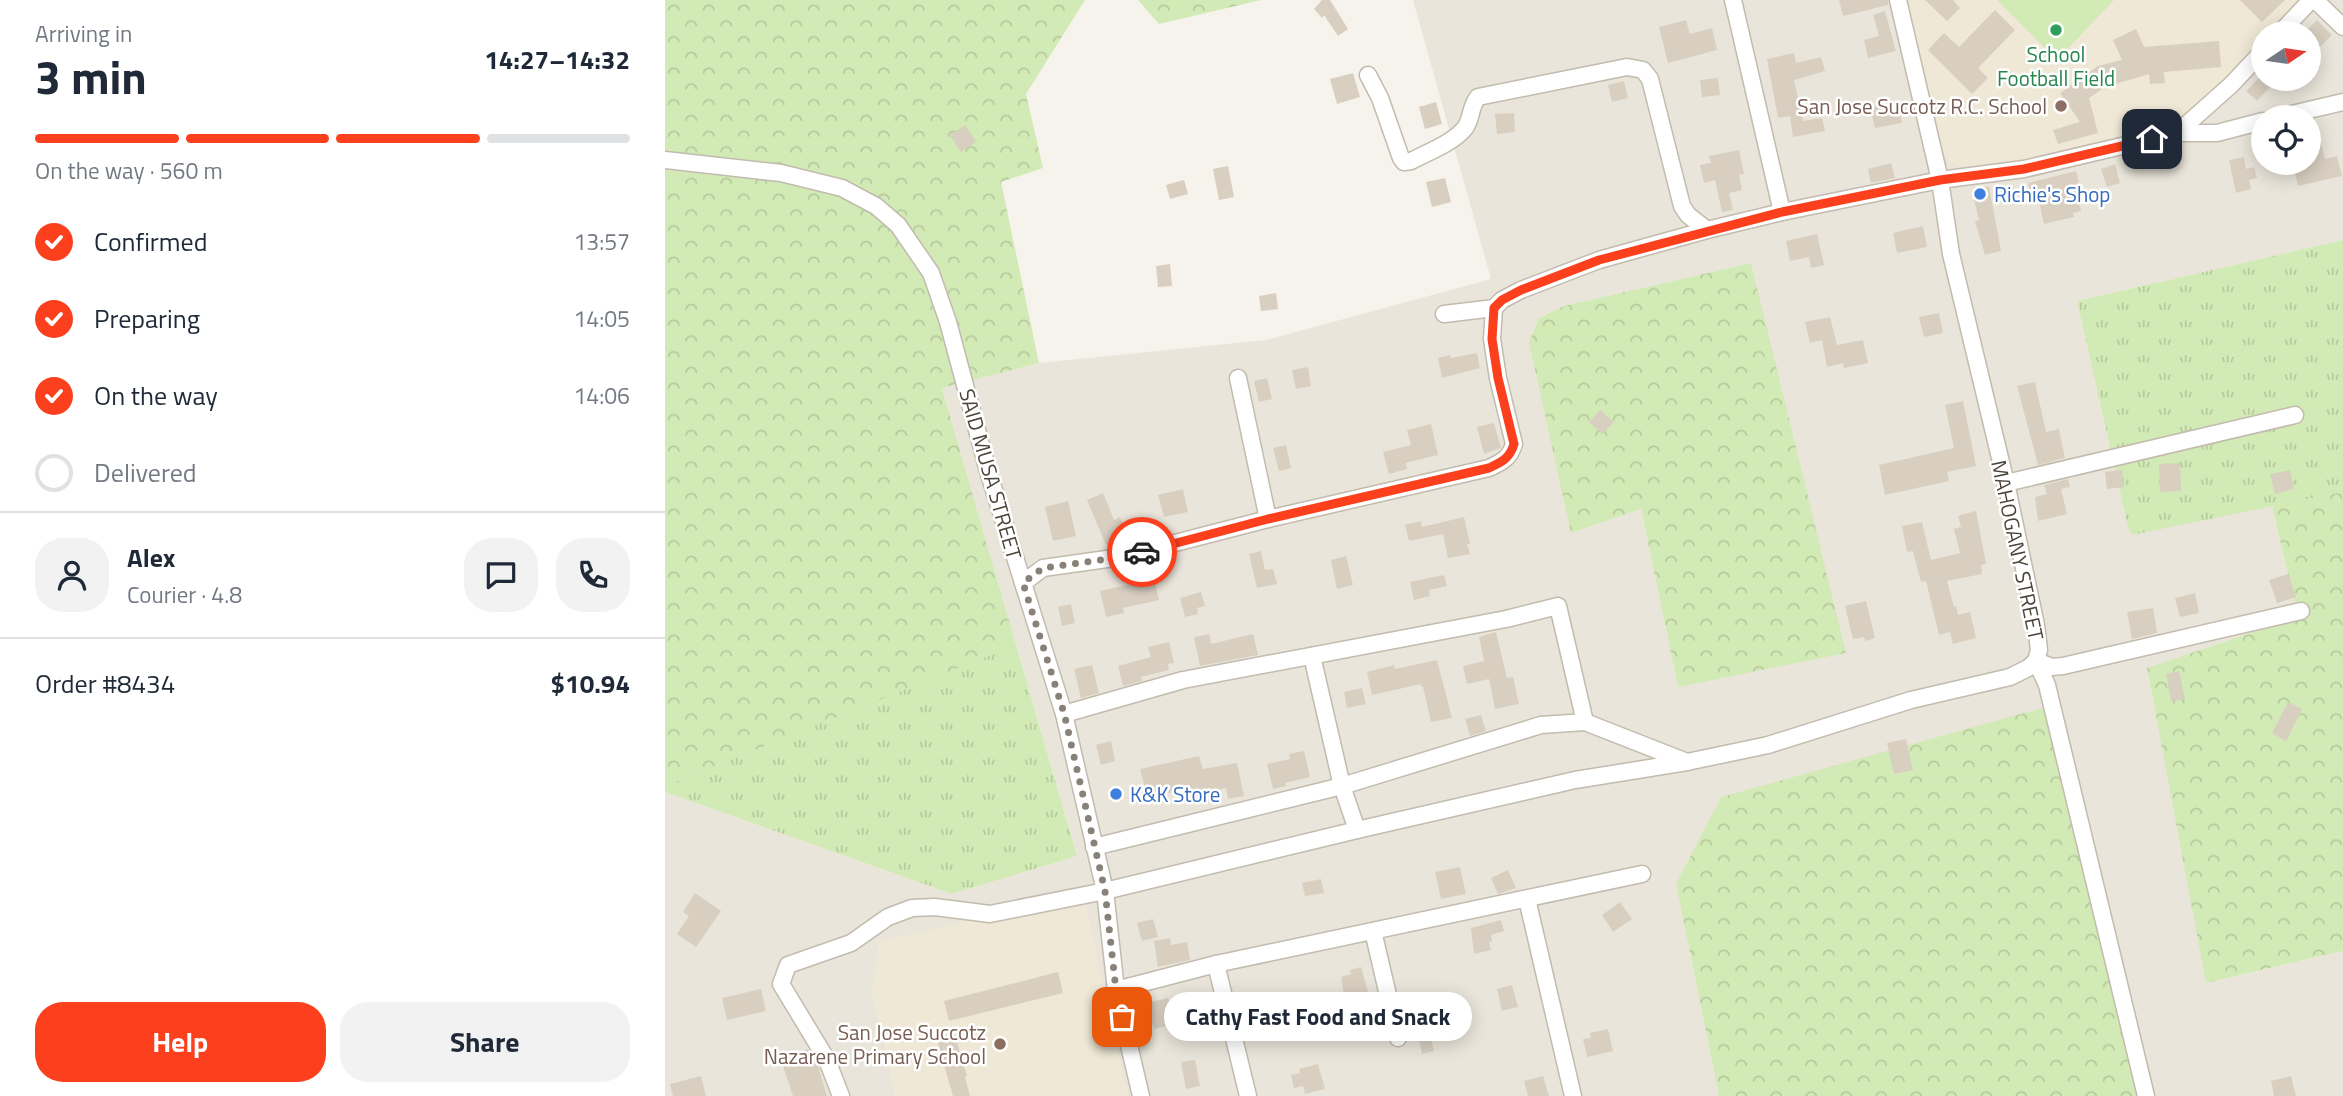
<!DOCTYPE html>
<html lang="en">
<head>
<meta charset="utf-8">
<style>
  :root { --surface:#fff; --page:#f2f2f3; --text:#1f2937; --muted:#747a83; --line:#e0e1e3; --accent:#fc3f1d }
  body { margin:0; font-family:"Titillium Web",sans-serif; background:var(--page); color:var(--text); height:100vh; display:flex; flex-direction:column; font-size:26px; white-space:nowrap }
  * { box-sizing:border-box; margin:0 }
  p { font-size:23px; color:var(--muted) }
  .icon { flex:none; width:38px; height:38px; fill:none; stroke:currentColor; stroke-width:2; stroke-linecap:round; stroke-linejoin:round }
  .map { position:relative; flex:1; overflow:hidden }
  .panel { display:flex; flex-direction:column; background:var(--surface); width:665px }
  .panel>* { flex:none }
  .needle { width:46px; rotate:77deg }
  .tools { position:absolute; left:1586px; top:21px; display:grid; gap:14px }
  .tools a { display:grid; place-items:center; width:70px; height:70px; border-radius:50%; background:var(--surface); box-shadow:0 4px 18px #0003; font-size:35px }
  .pin { position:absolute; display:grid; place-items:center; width:60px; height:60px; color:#fff; margin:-30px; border-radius:14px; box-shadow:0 4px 10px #0006 }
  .courier { position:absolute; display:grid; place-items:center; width:70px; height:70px; margin:-35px; border:5px solid #fc3f1d; border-radius:50%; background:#fff; color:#222; box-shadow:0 2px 9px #0007 }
  .bubble { position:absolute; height:49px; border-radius:24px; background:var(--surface); box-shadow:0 4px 18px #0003; font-size:23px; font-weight:700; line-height:49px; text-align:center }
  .overview em { font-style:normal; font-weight:700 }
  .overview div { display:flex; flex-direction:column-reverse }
  .overview { display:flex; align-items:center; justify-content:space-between; height:119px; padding:0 35px }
  h1 { font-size:46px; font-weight:700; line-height:52px }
  .bar { display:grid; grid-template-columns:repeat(4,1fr); gap:10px 7px; align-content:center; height:84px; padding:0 35px }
  .bar i { height:9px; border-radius:5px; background:var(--line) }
  .bar .active { background:var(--accent) }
  .bar p { grid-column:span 4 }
  .line { display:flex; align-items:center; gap:18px; padding:0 35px; border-top:2px solid var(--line) }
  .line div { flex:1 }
  .round { display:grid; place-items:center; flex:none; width:74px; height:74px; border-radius:28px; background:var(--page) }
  ol { padding:0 35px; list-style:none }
  li { display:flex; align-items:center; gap:21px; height:77px }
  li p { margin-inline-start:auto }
  li .icon { padding:7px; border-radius:50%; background:var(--accent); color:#fff; stroke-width:4 }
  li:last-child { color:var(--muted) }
  li i { width:38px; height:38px; border:4px solid var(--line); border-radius:50% }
  .button { display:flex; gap:14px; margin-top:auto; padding:14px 35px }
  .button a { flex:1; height:80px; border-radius:28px; background:var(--accent); color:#fff; font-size:28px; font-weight:700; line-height:80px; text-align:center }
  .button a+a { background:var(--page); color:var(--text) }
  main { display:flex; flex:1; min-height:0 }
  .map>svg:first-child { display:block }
</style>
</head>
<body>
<main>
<section class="panel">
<div class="overview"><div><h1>3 min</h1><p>Arriving in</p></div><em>14:27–14:32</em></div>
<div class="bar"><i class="active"></i><i class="active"></i><i class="active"></i><i></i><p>On the way · 560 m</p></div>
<ol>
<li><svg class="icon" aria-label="check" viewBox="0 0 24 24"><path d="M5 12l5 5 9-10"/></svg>Confirmed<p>13:57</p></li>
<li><svg class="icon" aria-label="check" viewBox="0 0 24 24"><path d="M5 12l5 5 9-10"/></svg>Preparing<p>14:05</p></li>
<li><svg class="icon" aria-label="check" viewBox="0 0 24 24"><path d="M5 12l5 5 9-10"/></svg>On the way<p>14:06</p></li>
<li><i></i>Delivered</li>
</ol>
<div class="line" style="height:126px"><a class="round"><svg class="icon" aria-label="person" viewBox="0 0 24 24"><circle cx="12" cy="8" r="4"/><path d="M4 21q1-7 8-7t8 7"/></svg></a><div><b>Alex</b><p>Courier · 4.8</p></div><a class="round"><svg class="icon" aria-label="chat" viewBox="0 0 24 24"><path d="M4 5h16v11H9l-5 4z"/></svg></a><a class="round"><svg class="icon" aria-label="phone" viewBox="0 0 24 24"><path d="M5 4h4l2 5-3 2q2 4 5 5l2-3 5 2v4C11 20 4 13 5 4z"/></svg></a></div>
<div class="line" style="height:91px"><div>Order #8434</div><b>$10.94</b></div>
<div class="button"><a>Help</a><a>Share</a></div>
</section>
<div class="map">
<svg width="1678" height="1096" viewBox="0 0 1678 1096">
  <defs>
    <pattern id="grass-tufts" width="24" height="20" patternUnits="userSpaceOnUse" patternTransform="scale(1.75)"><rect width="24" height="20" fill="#d2eab5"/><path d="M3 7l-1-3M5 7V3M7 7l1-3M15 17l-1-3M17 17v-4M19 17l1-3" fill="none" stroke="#b6ca9c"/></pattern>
    <pattern id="forest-crowns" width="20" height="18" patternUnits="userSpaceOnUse" patternTransform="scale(1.75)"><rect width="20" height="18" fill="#d2eab5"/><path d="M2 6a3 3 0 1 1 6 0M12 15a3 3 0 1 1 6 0" fill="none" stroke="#b6ca9c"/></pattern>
  </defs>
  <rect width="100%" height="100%" fill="#f6f3ec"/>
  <path fill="#eae5da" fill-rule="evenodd" d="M748,0H1678V240L1412,301L1463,527L1467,534L1607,506L1633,617L1482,669L1542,983L1678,951V1096H1479L1011,884L1054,1096H0V792L287,894L412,856L277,388L374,363L601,340L826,279ZM1598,33H1643V79H1598ZM1598,117H1643V163H1598ZM1086,263L1013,687L976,509L906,533L874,318L899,306Z"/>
  <g fill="#efe8d6">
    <path d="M1246,0H1633L1603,33H1598V39L1558,82L1499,130L1313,173L1286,163L1269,137L1243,4Z"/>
    <path d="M418,893L463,1096H230L207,992L214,942Z"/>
  </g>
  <g fill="url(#grass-tufts)">
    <path d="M1678,240V492L1467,535L1463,527L1412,301Z"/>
    <path d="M351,645L412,856L287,894L0,792V786L340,647Z"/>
  </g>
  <g fill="url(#forest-crowns)">
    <path d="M0,0H420L361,94L378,168L336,182L374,363L277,388L351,645L0,786Z"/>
    <path d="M473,0H596L494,24Z"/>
    <path d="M1086,263L1181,653L1013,687L976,509L906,533L864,342L874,318L899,306Z"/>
    <path d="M1678,492V951L1541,983L1482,668L1633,617L1607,506Z"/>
    <path d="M1381,707L1479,1096H1054L1011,884L1056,797Z"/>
  </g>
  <path fill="#d2eab5" d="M1332,0H1449L1392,60Z"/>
  <g fill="#d8cfc1">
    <path d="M657,0H665L683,29L673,36L659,15L657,18L649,9Z"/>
    <path d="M1174,0H1223V5L1178,16Z"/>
    <path d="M1260,0H1288L1295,8L1282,21Z"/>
    <path d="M1575,0H1620L1597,22Z"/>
    <path d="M1330,10L1350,30L1313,68L1323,78L1307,94L1263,50L1279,33L1294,47Z"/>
    <path d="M1220,11L1231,51L1203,58L1199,40L1214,36L1208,15Z"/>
    <path d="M1021,20L1025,34L1047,28L1052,50L1003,63L994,27Z"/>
    <path d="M1652,20L1667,35L1643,59V29Z"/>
    <path d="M1471,29L1479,47L1554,41L1556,67L1499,72L1500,83L1485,84L1484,74L1440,87L1424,98L1433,133L1393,144L1388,130L1415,122L1395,93L1433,66L1457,60L1448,40Z"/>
    <path d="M1129,53L1131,63L1156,57L1160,71L1129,80L1138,121L1157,118L1160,131L1128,137L1125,116L1113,118L1102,59Z"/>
    <path d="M688,73L695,97L672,104L665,79Z"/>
    <path d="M1053,78L1055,95L1037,97L1035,80Z"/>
    <path d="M1593,79H1613L1592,101L1581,91Z"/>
    <path d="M959,81L963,98L947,102L943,85Z"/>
    <path d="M771,102L777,124L760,129L754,107Z"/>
    <path d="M1233,102L1237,123L1210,128L1205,108Z"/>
    <path d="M849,113L850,132L832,134L830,114Z"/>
    <path d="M1650,119L1660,159L1672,156L1677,176L1633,186L1628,163H1643V121Z"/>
    <path d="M300,125L311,142L296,152L285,135Z"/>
    <path d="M1074,150L1079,174L1074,175L1077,190L1064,193L1068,210L1057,212L1050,180L1039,183L1035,165L1046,163L1044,156Z"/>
    <path d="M1579,157L1581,169L1589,167L1592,178L1584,180L1586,189L1571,193L1564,160Z"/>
    <path d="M1226,163L1230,178L1206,183L1203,169Z"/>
    <path d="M1450,164L1455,183L1442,187L1436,169Z"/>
    <path d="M563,166L569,197L554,200L548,169Z"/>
    <path d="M1411,171L1415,187L1411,188L1416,211L1408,213L1409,217L1379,224L1374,202L1368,204L1363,183Z"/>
    <path d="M780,178L786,202L767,207L761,182Z"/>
    <path d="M519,180L523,194L505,199L501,185Z"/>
    <path d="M1324,186L1336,251L1320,255L1310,221L1314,220L1307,191Z"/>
    <path d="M1258,226L1262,247L1232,253L1228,233Z"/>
    <path d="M1152,234L1159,265L1146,268L1144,257L1125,261L1121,241Z"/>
    <path d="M505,264L507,286L493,287L491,266Z"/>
    <path d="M611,293L613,309L596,311L594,296Z"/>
    <path d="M1274,313L1278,333L1259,337L1254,317Z"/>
    <path d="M1165,317L1172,345L1198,340L1203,363L1179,368L1178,363L1162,367L1157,340L1145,343L1140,322Z"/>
    <path d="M812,353L815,368L777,378L773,358L785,355L786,358Z"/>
    <path d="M643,367L646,386L631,389L627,370Z"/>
    <path d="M602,378L607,399L594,402L589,381Z"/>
    <path d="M1370,382L1381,432L1394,429L1400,458L1373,465L1352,386Z"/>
    <path d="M1298,401L1311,466L1282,472L1284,481L1220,495L1214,465L1289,448L1280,405Z"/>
    <path d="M935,410L949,422L937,434L924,422Z"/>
    <path d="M829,423L836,448L819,454L812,427Z"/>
    <path d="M766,424L773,455L741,463L742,469L724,474L718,452L746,445L742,430Z"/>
    <path d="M621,445L626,468L614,471L608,448Z"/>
    <path d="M1515,463L1516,491L1495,492L1494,464Z"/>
    <path d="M1457,470L1459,487L1442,489L1440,472Z"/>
    <path d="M1625,470L1629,489L1610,494L1605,474Z"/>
    <path d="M1403,479L1405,487L1396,489L1402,514L1373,521L1370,497L1382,494L1379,485Z"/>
    <path d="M518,489L523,512L499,517L493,495Z"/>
    <path d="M438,493L449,520L455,517L462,536L441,545L422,500Z"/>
    <path d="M403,501L411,536L388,541L380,507Z"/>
    <path d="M1311,511L1321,564L1316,565L1317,574L1282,581L1289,607L1291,606L1293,615L1305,612L1311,638L1288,644L1285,632L1274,635L1261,581L1256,582L1248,551L1242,552L1237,526L1257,522L1266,560L1295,553L1289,529L1296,527L1293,516Z"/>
    <path d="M799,517L805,544H802L805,554L783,558L778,534L744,541L740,525L756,521L757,527Z"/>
    <path d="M596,551L600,570L608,569L612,584L592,588L584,554Z"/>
    <path d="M681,556L688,585L672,589L666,560Z"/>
    <path d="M1623,574L1631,597L1612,603L1604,580Z"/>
    <path d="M779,575L782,586L764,590L765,596L749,600L745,582Z"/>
    <path d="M489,579L494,600L458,608L459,613L441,617L435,591Z"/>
    <path d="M536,592L540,606L532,608L533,614L520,617L515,598Z"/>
    <path d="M1530,593L1534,613L1515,617L1510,598Z"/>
    <path d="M1201,601L1210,638L1200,641L1199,637L1188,639L1180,606Z"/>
    <path d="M406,604L410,623L397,626L393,607Z"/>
    <path d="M1488,608L1492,633L1467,639L1462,612Z"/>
    <path d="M831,632L842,678L848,677L854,704L830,709L824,679L802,684L798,666L819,661L814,637Z"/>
    <path d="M544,634L546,644L588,634L593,655L535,666L529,637Z"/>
    <path d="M504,642L509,663L503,664L504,670L476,677L477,681L458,686L453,666L486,657L483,647Z"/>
    <path d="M772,660L787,718L766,722L758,687H756V684L707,695L702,672L729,665L730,669Z"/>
    <path d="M427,665L434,693L416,698L409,669Z"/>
    <path d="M1514,671L1520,699L1506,701L1501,674Z"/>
    <path d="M697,688L701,704L682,708L679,692Z"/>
    <path d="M1623,702L1637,709L1621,741L1607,733Z"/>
    <path d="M816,715L821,731L805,736L800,719Z"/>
    <path d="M1241,739L1248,770L1229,774L1222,743Z"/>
    <path d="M446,741L450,761L436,765L431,745Z"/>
    <path d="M639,751L645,777L620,783L621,786L608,789L602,764L625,759L624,754Z"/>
    <path d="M534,756L538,769L572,763L579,796L563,799L561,788L521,799L518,789L483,799L475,769Z"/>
    <path d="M795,867L801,894L776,899L770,872Z"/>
    <path d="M843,870L851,888L833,894L826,878Z"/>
    <path d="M656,879L659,893L640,896L637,883Z"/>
    <path d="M30,893L56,911L31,947L12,934L24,916L18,912Z"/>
    <path d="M955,902L967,919L948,932L937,915Z"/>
    <path d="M488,919L493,937L477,941L472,923Z"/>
    <path d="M836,920L839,931L826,935L827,941L824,942L826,950L809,954L806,928Z"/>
    <path d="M505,938L506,945L522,942L525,960L493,967L489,941Z"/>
    <path d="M696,967L704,995L680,1001L676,977L686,974L685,970Z"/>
    <path d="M393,972L398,993L284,1021L279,1001Z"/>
    <path d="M847,985L853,1007L837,1011L832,989Z"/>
    <path d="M96,989L101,1011L62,1020L57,998Z"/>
    <path d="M503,998L510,1024L489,1029L482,1003Z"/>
    <path d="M764,1029L769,1051L757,1054L752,1032Z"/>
    <path d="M943,1029L948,1051L922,1057L918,1039L926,1038L925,1033Z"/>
    <path d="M290,1035L302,1076L300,1077L305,1096H288L272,1040Z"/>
    <path d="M143,1049L152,1063L162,1096H128L115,1057Z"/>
    <path d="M530,1060L535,1086L521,1089L516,1062Z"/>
    <path d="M653,1064L660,1089L640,1094L638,1086L629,1088L626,1075L635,1073L634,1069Z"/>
    <path d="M36,1076L41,1096H8L5,1084Z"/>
    <path d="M878,1076L884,1096H863L859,1081Z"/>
    <path d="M1626,1076L1631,1096H1609L1606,1081Z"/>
  </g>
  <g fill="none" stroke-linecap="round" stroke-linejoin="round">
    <defs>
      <g id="street">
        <path d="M1068,0L1117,212"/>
        <path d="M1233,0L1275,180L1286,254L1341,483L1371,625L1374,650L1371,661L1382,685L1481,1096"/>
        <path d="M1650,0L1678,27"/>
        <path d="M1615,33L1646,0"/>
        <path d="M703,75L715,98L736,158L739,162L746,161C763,152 788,143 800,128C807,119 805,106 813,97L962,67L978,70L985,79L1017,206L1023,215L1042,230"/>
        <path d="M1614,117L1678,102"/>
        <path d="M1512,133L1566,85L1598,51"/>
        <path d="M0,160L116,173L177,188L211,206L233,225L266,273L283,322L323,471L399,714L440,891L451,990L476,1096"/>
        <path d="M779,314L829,308L837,300L856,290L934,260L1042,230L1117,212L1275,180L1359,169L1512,133H1552L1598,121"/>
        <path d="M573,378L603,519"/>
        <path d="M1341,483L1630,415"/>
        <path d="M358,583L378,568L456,557L603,519L824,468C837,462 845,458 849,444L833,378L827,339L829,308"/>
        <path d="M647,656L677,786L692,830"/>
        <path d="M1371,661L1387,667L1398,666L1636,611"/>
        <path d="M399,714L518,680L841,619L893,606L920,722"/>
        <path d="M429,847L677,786L876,725L920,722L1022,762"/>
        <path d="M862,899L908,1096"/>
        <path d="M708,931L733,1038"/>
        <path d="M551,964L583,1096"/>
        <path d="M451,990L551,964L977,874"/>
        <path d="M176,1096L162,1060L116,984L123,965L186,943L223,917L247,908L270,907L325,914L440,891L692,830L910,780L1022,762L1103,745L1246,700L1345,677L1363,668L1371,661"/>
      </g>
    </defs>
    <use href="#street" stroke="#c2bbae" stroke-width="19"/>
    <use href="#street" stroke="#fff" stroke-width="16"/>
  </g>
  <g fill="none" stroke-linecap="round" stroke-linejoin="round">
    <path stroke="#878178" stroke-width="7" stroke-dasharray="0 12.6" d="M457,1017L451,990L440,891L399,713L358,583L378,568L456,557L477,552"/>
    <path stroke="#fc3f1d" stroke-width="9" d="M477,552L603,519L824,468C837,462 845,458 849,444L833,378L827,339L829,308L837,300L856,290L934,260L1117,212L1275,180L1359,169L1487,139"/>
  </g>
  <circle fill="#2e9e5b" stroke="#fff" stroke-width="2.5" cx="1391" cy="30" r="7"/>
  <g fill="#8d6e63" stroke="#fff" stroke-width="2.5">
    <circle cx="1396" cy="106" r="7"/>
    <circle cx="335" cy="1044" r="7"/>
  </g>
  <g fill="#3f7fe0" stroke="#fff" stroke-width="2.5">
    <circle cx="1315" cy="194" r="7"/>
    <circle cx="451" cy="794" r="7"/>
  </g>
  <g text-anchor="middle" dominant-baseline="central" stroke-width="5" stroke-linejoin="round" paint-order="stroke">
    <g font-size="21" fill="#27864d" stroke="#fff">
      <text x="1391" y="54">School<tspan x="1391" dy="24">Football Field</tspan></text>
    </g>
    <g font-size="21" fill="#785e54" stroke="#fff" text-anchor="end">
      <text x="1382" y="106">San Jose Succotz R.C. School</text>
      <text x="321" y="1032">San Jose Succotz<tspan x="321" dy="24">Nazarene Primary School</tspan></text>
    </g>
    <g font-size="21" fill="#366cbe" stroke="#fff" text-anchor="start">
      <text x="1329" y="194">Richie's Shop</text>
      <text x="465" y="794">K&amp;K Store</text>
    </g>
    <g font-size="21" fill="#4b4439" stroke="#fff">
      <text transform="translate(326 474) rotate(74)">SAID MUSA STREET</text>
      <text transform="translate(1353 550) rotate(78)">MAHOGANY STREET</text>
    </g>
  </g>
</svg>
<div class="tools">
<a><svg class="needle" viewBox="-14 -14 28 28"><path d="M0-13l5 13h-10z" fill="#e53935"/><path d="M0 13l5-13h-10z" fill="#747a83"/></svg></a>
<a><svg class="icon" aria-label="locate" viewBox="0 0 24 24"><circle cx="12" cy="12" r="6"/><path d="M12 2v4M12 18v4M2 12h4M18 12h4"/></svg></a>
</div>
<div class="pin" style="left:457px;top:1017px;background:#ea580c"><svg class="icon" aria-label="bag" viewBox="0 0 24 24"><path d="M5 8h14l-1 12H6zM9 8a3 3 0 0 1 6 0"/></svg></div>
<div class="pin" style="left:1487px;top:139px;background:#1f2937"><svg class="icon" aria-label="home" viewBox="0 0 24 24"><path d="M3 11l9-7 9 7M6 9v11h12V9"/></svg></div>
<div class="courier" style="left:477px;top:552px"><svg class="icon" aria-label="car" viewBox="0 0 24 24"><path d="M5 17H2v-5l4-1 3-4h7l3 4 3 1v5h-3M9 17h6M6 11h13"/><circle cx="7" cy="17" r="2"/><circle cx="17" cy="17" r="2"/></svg></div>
<div class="bubble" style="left:499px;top:992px;width:308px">Cathy Fast Food and Snack</div>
</div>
</main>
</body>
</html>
